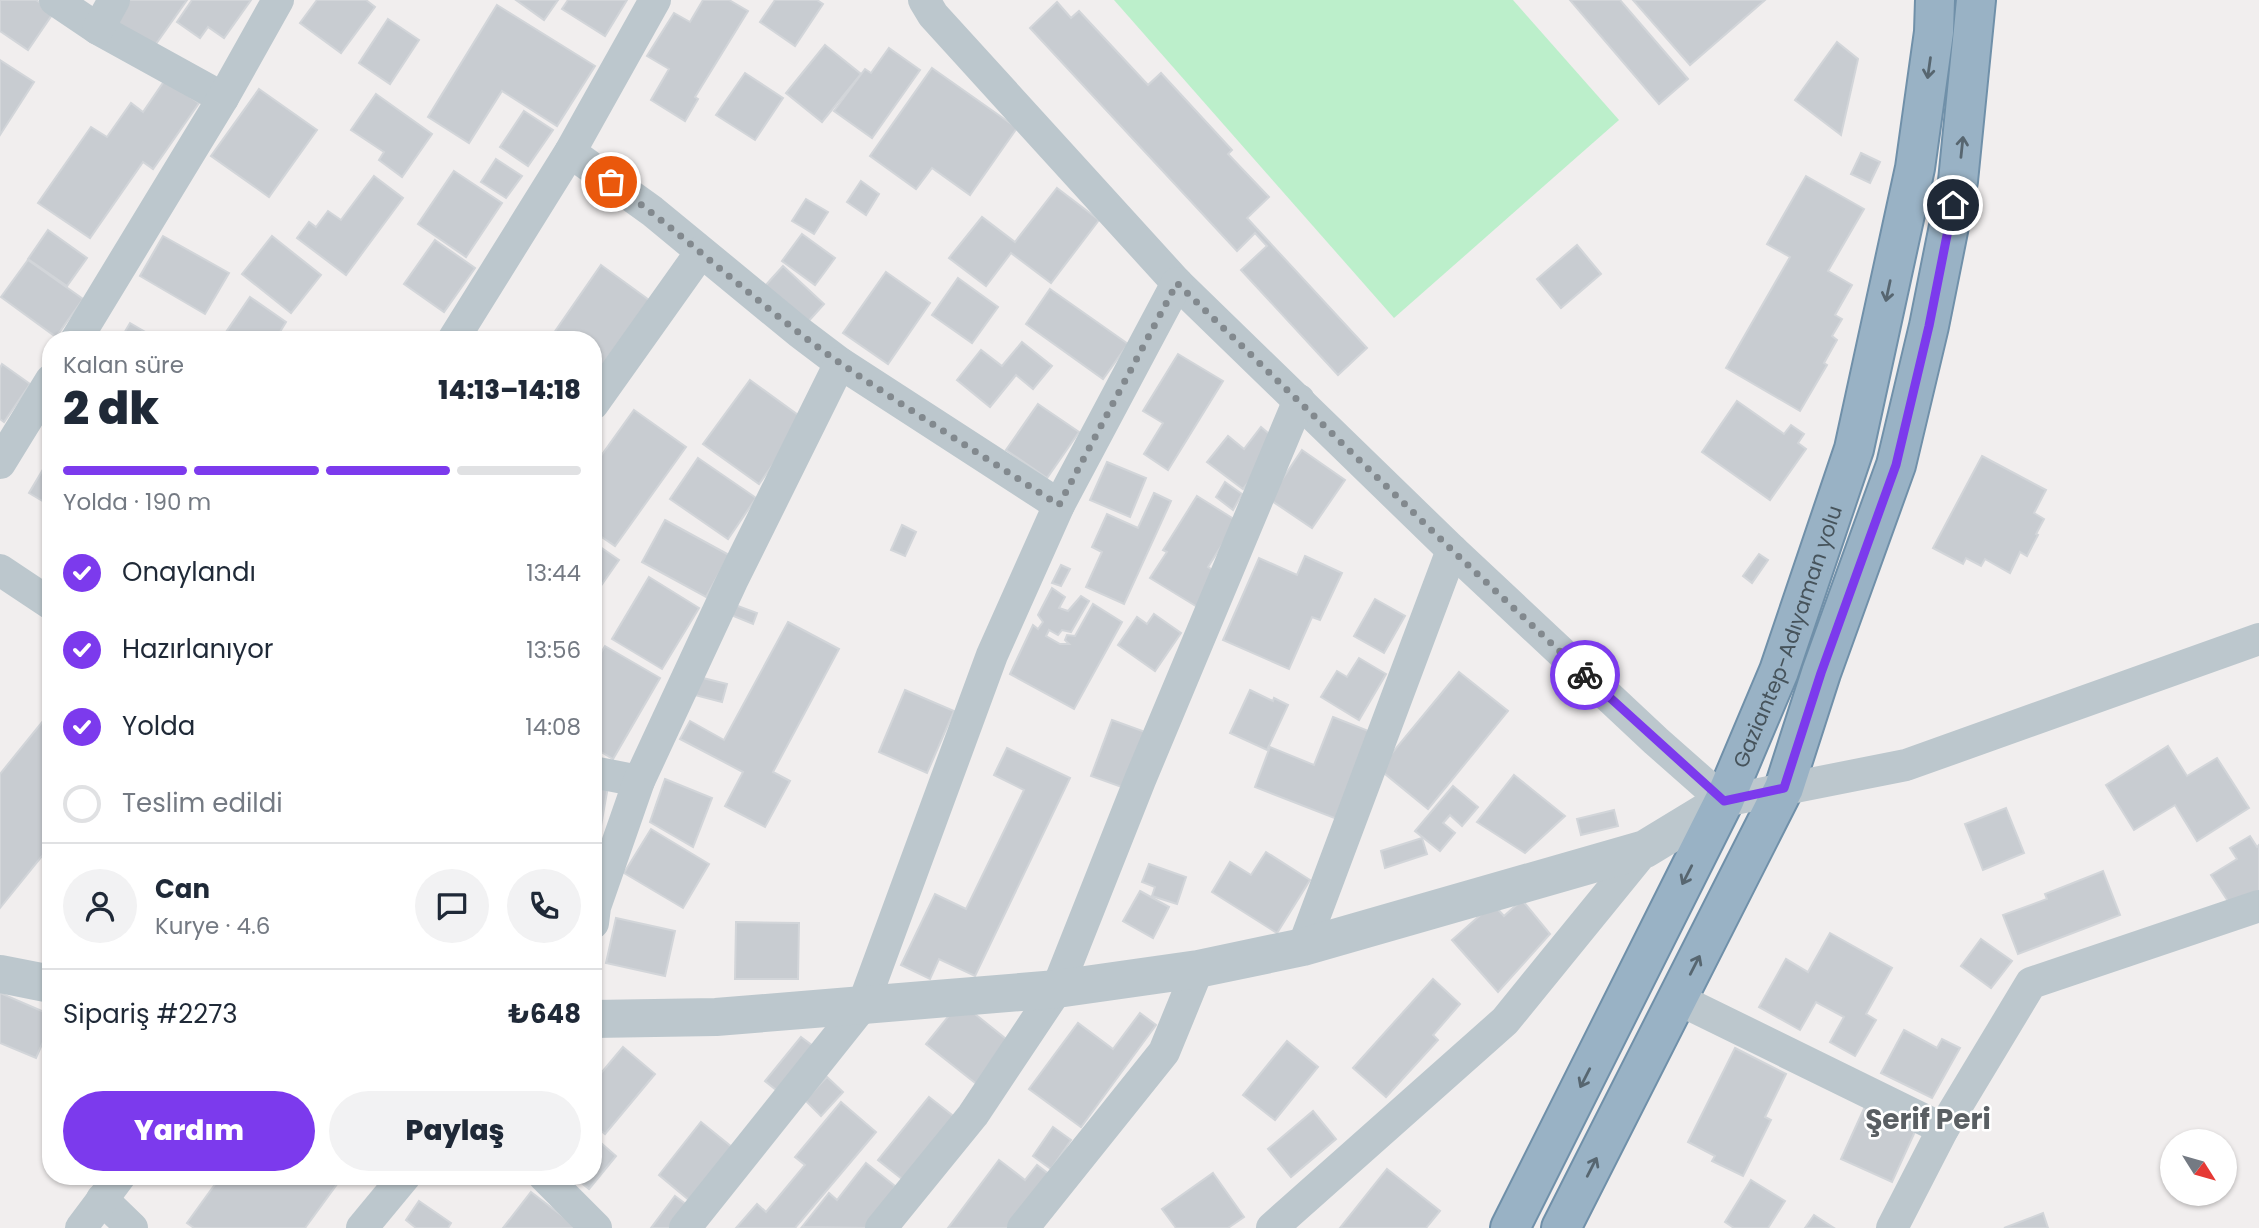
<!DOCTYPE html>
<html lang="tr">
<head>
<meta charset="utf-8">
<style>
  :root { --surface:#fff; --page:#f2f2f3; --text:#1f2937; --muted:#747a83; --line:#e0e1e3; --accent:#7c3aed }
  body { margin:0; font-family:Poppins,sans-serif; background:var(--page); color:var(--text); height:100vh; display:flex; flex-direction:column; font-size:26px; white-space:nowrap }
  * { box-sizing:border-box; margin:0 }
  p { font-size:23px; color:var(--muted) }
  .icon { flex:none; width:38px; height:38px; fill:none; stroke:currentColor; stroke-width:2; stroke-linecap:round; stroke-linejoin:round }
  .map { position:relative; flex:1; overflow:hidden }
  .sheet { position:absolute; left:42px; top:331px; width:560px; height:854px; display:flex; flex-direction:column; background:var(--surface); border-radius:28px; box-shadow:0 2px 5px #0004 }
  .sheet>* { flex:none }
  .needle { width:46px; rotate:127deg }
  .buttons { position:absolute; left:2160px; top:1129px; display:grid; gap:14px }
  .buttons a { display:grid; place-items:center; width:77px; height:77px; border-radius:50%; background:var(--surface); box-shadow:0 2px 5px #0004; font-size:35px }
  .pin { position:absolute; display:grid; place-items:center; width:60px; height:60px; color:#fff; margin:-30px; border:4px solid #fff; border-radius:50%; box-shadow:0 2px 7px #0007 }
  .courier { position:absolute; display:grid; place-items:center; width:70px; height:70px; margin:-35px; border:5px solid #7c3aed; border-radius:50%; background:#fff; color:#222; box-shadow:0 2px 9px #0007 }
  .head em { font-style:normal; font-weight:800 }
  .head div { display:flex; flex-direction:column-reverse }
  .head { display:flex; align-items:center; justify-content:space-between; height:119px; padding:0 21px }
  h1 { font-size:46px; font-weight:800; line-height:52px }
  .bar { display:grid; grid-template-columns:repeat(4,1fr); gap:10px 7px; align-content:center; height:84px; padding:0 21px }
  .bar i { height:9px; border-radius:5px; background:var(--line) }
  .bar .selected { background:var(--accent) }
  .bar p { grid-column:span 4 }
  .line { display:flex; align-items:center; gap:18px; padding:0 21px; border-top:2px solid var(--line) }
  .line div { flex:1 }
  .round { display:grid; place-items:center; flex:none; width:74px; height:74px; border-radius:37px; background:var(--page) }
  ol { padding:0 21px; list-style:none }
  li { display:flex; align-items:center; gap:21px; height:77px }
  li p { margin-inline-start:auto }
  li .icon { padding:7px; border-radius:50%; background:var(--accent); color:#fff; stroke-width:4 }
  li:last-child { color:var(--muted) }
  li i { width:38px; height:38px; border:4px solid var(--line); border-radius:50% }
  .button { display:flex; gap:14px; margin-top:auto; padding:14px 21px }
  .button a { flex:1; height:80px; border-radius:42px; background:var(--accent); color:#fff; font-size:28px; font-weight:800; line-height:80px; text-align:center }
  .button a+a { background:var(--page); color:var(--text) }
  .map>svg:first-child { display:block }
</style>
</head>
<body>
<div class="map">
<svg width="2259" height="1228" viewBox="0 0 2259 1228">
  <rect width="100%" height="100%" fill="#f1eeee"/>
  <path fill="#bcefcb" d="M1114,0H1513L1619,120L1394,318Z"/>
  <g fill="#c8ccd1" stroke="#d2d5d9" stroke-width="2">
    <path d="M0,0H36L54,12L28,50L0,31Z"/>
    <path d="M128,0H187L153,48L114,21Z"/>
    <path d="M192,0H251L224,38L208,27L200,38L177,22Z"/>
    <path d="M317,0H366L375,7L341,53L300,23Z"/>
    <path d="M516,0H558L544,20Z"/>
    <path d="M568,0H627L605,36L562,9Z"/>
    <path d="M703,0H729L748,11L695,97L698,99L685,121L651,100L669,69L647,56L674,13L690,22Z"/>
    <path d="M775,0H817L823,4L795,46L760,22Z"/>
    <path d="M1570,0H1620L1688,79L1659,104Z"/>
    <path d="M1633,0H1765L1690,65Z"/>
    <path d="M1057,2L1071,18L1079,11L1148,85L1161,73L1232,150L1228,154L1269,197L1247,218L1367,348L1338,375L1241,270L1267,246L1255,233L1237,251L1030,28Z"/>
    <path d="M497,5L595,66L557,126L502,91L469,143L428,117Z"/>
    <path d="M388,19L419,40L390,84L359,63Z"/>
    <path d="M1837,42L1858,59L1841,135L1795,100Z"/>
    <path d="M825,45L861,74L822,122L786,93Z"/>
    <path d="M889,48L920,70L872,138L834,111L865,69L871,73Z"/>
    <path d="M0,60L34,82L0,135Z"/>
    <path d="M932,68L1017,128L970,195L932,168L916,189L870,156Z"/>
    <path d="M745,73L783,98L755,140L716,115Z"/>
    <path d="M165,80L199,103L153,169L143,162L90,238L38,203L91,127L107,137L131,103L143,112Z"/>
    <path d="M259,89L317,130L269,197L211,156Z"/>
    <path d="M376,94L432,134L402,177L379,160L384,152L351,130Z"/>
    <path d="M524,111L553,130L528,166L500,147Z"/>
    <path d="M1861,153L1880,162L1870,183L1851,174Z"/>
    <path d="M496,159L522,176L506,198L481,182Z"/>
    <path d="M454,171L502,203L466,257L418,224Z"/>
    <path d="M374,176L403,198L346,275L297,238L309,222L316,227L328,211L341,220Z"/>
    <path d="M1806,176L1864,209L1828,271L1852,285L1835,315L1842,319L1832,336L1837,340L1824,363L1827,365L1800,411L1726,368L1790,257L1767,244Z"/>
    <path d="M861,181L879,194L866,215L847,202Z"/>
    <path d="M1057,188L1099,220L1051,283L1011,253L986,286L949,258L982,217L1015,242Z"/>
    <path d="M806,199L828,212L814,234L792,221Z"/>
    <path d="M48,230L87,258L67,286L28,259Z"/>
    <path d="M802,234L835,258L815,285L782,261Z"/>
    <path d="M163,236L229,273L205,314L140,276Z"/>
    <path d="M272,236L321,275L291,313L242,274Z"/>
    <path d="M435,240L475,268L444,312L404,284Z"/>
    <path d="M1577,245L1601,274L1561,308L1537,279Z"/>
    <path d="M28,260L83,299L56,337L1,297Z"/>
    <path d="M601,265L649,300L597,375L593,373V340H549Z"/>
    <path d="M783,266L824,304L806,324L765,286Z"/>
    <path d="M886,272L930,303L888,364L843,333Z"/>
    <path d="M958,278L998,307L972,343L932,315Z"/>
    <path d="M1050,289L1128,344L1103,379L1026,324Z"/>
    <path d="M250,297L286,322L275,340H224L222,338Z"/>
    <path d="M130,323L159,340H120Z"/>
    <path d="M1022,342L1052,366L1033,389L1016,375L990,407L957,380L981,350L1002,366Z"/>
    <path d="M1178,354L1223,381L1168,470L1144,454L1163,423L1143,411Z"/>
    <path d="M2,364L30,384L4,422L0,419V368Z"/>
    <path d="M750,380L805,420L759,484L703,444Z"/>
    <path d="M1737,401L1784,434L1791,425L1804,434L1798,443L1806,449L1770,500L1702,452Z"/>
    <path d="M1038,404L1079,432L1047,478L1006,450Z"/>
    <path d="M634,410L686,447L615,546L593,531V467Z"/>
    <path d="M1261,427L1280,443L1243,489L1207,462L1228,436L1244,449Z"/>
    <path d="M1302,450L1345,480L1312,528L1269,499Z"/>
    <path d="M51,456V506L29,493Z"/>
    <path d="M1982,456L2046,490L2034,513L2044,519L2036,534L2038,535L2027,556L2020,552L2010,573L1985,559L1981,566L1966,558L1963,564L1933,548Z"/>
    <path d="M698,458L756,498L728,539L670,499Z"/>
    <path d="M1107,462L1146,478L1130,517L1090,500Z"/>
    <path d="M1225,482L1242,494L1233,510L1216,497Z"/>
    <path d="M1154,493L1171,501L1124,604L1086,587L1102,552L1092,547L1107,514L1138,528Z"/>
    <path d="M1197,496L1237,521L1208,567L1220,575L1199,608L1150,578L1167,552L1163,550Z"/>
    <path d="M665,520L729,555L706,597L642,562Z"/>
    <path d="M902,525L916,532L905,556L891,550Z"/>
    <path d="M593,542L619,560L593,597Z"/>
    <path d="M1759,554L1768,560L1752,583L1743,576Z"/>
    <path d="M1305,556L1342,573L1320,620L1312,617L1289,669L1223,640L1259,558L1297,575Z"/>
    <path d="M1061,565L1070,569L1061,586L1052,583Z"/>
    <path d="M649,577L699,608L662,669L612,639Z"/>
    <path d="M1052,588L1065,597L1059,608L1068,611L1081,596L1089,601L1071,632L1062,630L1058,635L1049,630L1046,636L1060,644H1069L1065,640L1067,635L1075,636L1093,604L1122,622L1074,709L1010,674L1033,625L1038,629L1043,622L1038,615Z"/>
    <path d="M1375,599L1405,616L1384,653L1354,636Z"/>
    <path d="M735,605L757,613L753,624L731,615Z"/>
    <path d="M1154,614L1181,633L1155,671L1118,645L1137,617L1147,624Z"/>
    <path d="M788,622L839,649L773,772L790,781L765,827L725,806L743,772L680,739L690,721L724,740Z"/>
    <path d="M605,646L660,678L613,759L593,747V666Z"/>
    <path d="M1359,658L1386,674L1359,720L1321,697L1337,671L1347,677Z"/>
    <path d="M1459,672L1508,711L1428,809L1379,769Z"/>
    <path d="M699,677L727,684L722,702L695,695Z"/>
    <path d="M905,690L954,711L927,773L879,752Z"/>
    <path d="M1250,690L1273,701L1274,698L1288,705L1267,750L1230,733Z"/>
    <path d="M51,711V845L0,908V774Z"/>
    <path d="M1333,717L1371,732L1337,819L1255,787L1270,747L1314,765Z"/>
    <path d="M1112,720L1151,734L1130,790L1091,776Z"/>
    <path d="M2168,746L2187,776L2217,758L2249,808L2197,841L2175,805L2134,830L2106,785Z"/>
    <path d="M1007,748L1070,778L975,976L939,959L930,979L901,965L935,894L966,909L1024,790L994,775Z"/>
    <path d="M1514,775L1565,816L1525,853L1477,822Z"/>
    <path d="M593,778L609,781L599,837L593,836Z"/>
    <path d="M665,779L712,798L693,847L650,822Z"/>
    <path d="M1453,786L1478,807L1462,826L1450,815L1443,823L1455,833L1440,851L1415,831Z"/>
    <path d="M2006,808L2024,853L1983,870L1965,824Z"/>
    <path d="M1614,810L1618,826L1581,835L1577,819Z"/>
    <path d="M651,829L709,864L683,908L624,873Z"/>
    <path d="M2250,836L2257,847L2259,845V893L2233,909L2211,875L2237,859L2230,848Z"/>
    <path d="M1422,838L1427,854L1385,868L1381,851Z"/>
    <path d="M1266,852L1310,880L1277,933L1212,892L1230,862L1251,875Z"/>
    <path d="M1149,864L1186,877L1177,904L1152,896L1155,887L1142,882Z"/>
    <path d="M2103,871L2120,915L2018,954L2003,915L2047,899L2045,894Z"/>
    <path d="M1140,891L1169,907L1153,938L1123,921Z"/>
    <path d="M1522,900L1550,934L1498,992L1452,940L1493,904L1504,916Z"/>
    <path d="M616,918L675,931L665,976L606,963Z"/>
    <path d="M736,922L799,923L798,979H735Z"/>
    <path d="M1830,933L1892,968L1866,1014L1876,1020L1855,1056L1830,1042L1844,1017L1816,1002L1800,1030L1759,1007L1786,959L1808,972Z"/>
    <path d="M1981,939L2012,961L1991,988L1961,966Z"/>
    <path d="M1433,979L1460,1004L1433,1035L1438,1040L1386,1097L1353,1068Z"/>
    <path d="M0,993L51,1015V1024L36,1058L0,1043Z"/>
    <path d="M960,1002L1016,1047L983,1089L926,1044Z"/>
    <path d="M1140,1013L1156,1025L1081,1127L1029,1089L1078,1023L1113,1049Z"/>
    <path d="M1904,1030L1937,1048L1942,1039L1960,1048L1932,1098L1881,1073Z"/>
    <path d="M801,1037L817,1049L780,1093L765,1081Z"/>
    <path d="M1287,1041L1318,1067L1275,1120L1243,1095Z"/>
    <path d="M623,1047L655,1074L605,1134L593,1124V1075L597,1078Z"/>
    <path d="M1735,1048L1786,1074L1765,1117L1771,1120L1743,1176L1712,1161L1715,1156L1688,1142Z"/>
    <path d="M827,1077L843,1092L821,1116L805,1100Z"/>
    <path d="M929,1097L961,1122L911,1186L878,1160Z"/>
    <path d="M841,1102L876,1132L795,1228H736L757,1204L766,1212L805,1165L795,1157Z"/>
    <path d="M1867,1102L1918,1125L1892,1182L1841,1159Z"/>
    <path d="M1313,1111L1336,1139L1291,1177L1268,1149Z"/>
    <path d="M701,1122L733,1148L689,1200L659,1175Z"/>
    <path d="M1053,1127L1071,1140L1051,1169L1033,1156Z"/>
    <path d="M593,1136L616,1156L589,1189L573,1176H593Z"/>
    <path d="M999,1160L1025,1180L1037,1165L1050,1175L1010,1228H948Z"/>
    <path d="M866,1163L895,1186L873,1228L802,1227L829,1193L837,1200Z"/>
    <path d="M1387,1169L1440,1211L1426,1228H1340Z"/>
    <path d="M1213,1173L1244,1217L1228,1228H1176L1162,1209Z"/>
    <path d="M221,1176H343L305,1228H194L187,1223Z"/>
    <path d="M1751,1180L1785,1201L1768,1228H1734L1725,1222Z"/>
    <path d="M531,1192L578,1228H503Z"/>
    <path d="M675,1196L687,1205L670,1228H651Z"/>
    <path d="M419,1201L451,1223L448,1228H416L406,1220Z"/>
    <path d="M2043,1213L2048,1228H2004Z"/>
    <path d="M1814,1215L1834,1228H1805Z"/>
  </g>
  <g fill="none" stroke-linecap="round" stroke-linejoin="round">
    <defs>
      <g id="trunk">
        <path id="s1" d="M1510,1228L1724,801L1779,671L1854,449L1915,168L1934,32L1935,0"/>
        <path d="M1561,1228L1784,788L1821,673L1896,465L1929,326L1958,181L1976,0"/>
      </g>
    </defs>
    <use href="#trunk" stroke="#7090a9" stroke-width="42"/>
    <g stroke="#bcc7cd" stroke-width="32">
      <path d="M55,0L98,29L223,98"/>
      <path d="M924,0L933,15L1177,283L1452,550L1656,741L1724,801L1906,765L2259,639"/>
      <path d="M98,29L114,0"/>
      <path d="M570,152L652,211L799,332L840,363L1059,505"/>
      <path d="M76,340L223,98L278,0"/>
      <path d="M453,340L570,152L655,0"/>
      <path d="M593,404L701,252"/>
      <path d="M0,463L51,380"/>
      <path d="M0,570L51,604"/>
      <path d="M593,772L639,781"/>
      <path d="M593,923L595,907L639,781L732,581L840,363"/>
      <path d="M1303,947L1452,550"/>
      <path d="M1678,999L1943,1129"/>
      <path d="M544,1176L596,1228"/>
      <path d="M102,1199L132,1228"/>
      <path d="M81,1228L120,1176"/>
      <path d="M362,1228L405,1176"/>
      <path d="M685,1228L863,1005L992,655L1059,505L1177,283"/>
      <path d="M881,1228L973,1115L1057,989L1140,780L1299,400"/>
      <path d="M1023,1228L1164,1052L1198,969"/>
      <path d="M1272,1228L1505,1021L1645,849"/>
      <path d="M1892,1228L1943,1129L2031,983L2259,906"/>
    </g>
    <g stroke="#bcc7cd" stroke-width="38">
      <path d="M0,974L51,984"/>
      <path d="M593,1019L716,1017L863,1005L1057,989L1198,969L1303,947L1645,849L1724,801"/>
    </g>
    <use href="#trunk" stroke="#99b2c5" stroke-width="38"/>
  </g>
  <defs><path id="oneway-shaft" d="M-6 0H5M1.5-3L5.5 0L1.5 3" fill="none" stroke-width="1.6" stroke-linecap="round" stroke-linejoin="round" transform="scale(1.75)"/></defs>
  <g stroke="#576670">
    <use href="#oneway-shaft" transform="translate(1929 68) rotate(98)"/>
    <use href="#oneway-shaft" transform="translate(1962 147) rotate(-84)"/>
    <use href="#oneway-shaft" transform="translate(1888 291) rotate(102)"/>
    <use href="#oneway-shaft" transform="translate(1687 875) rotate(117)"/>
    <use href="#oneway-shaft" transform="translate(1695 965) rotate(-63)"/>
    <use href="#oneway-shaft" transform="translate(1585 1078) rotate(117)"/>
    <use href="#oneway-shaft" transform="translate(1592 1167) rotate(-63)"/>
  </g>
  <g fill="none" stroke-linecap="round" stroke-linejoin="round">
    <path stroke="#82898e" stroke-width="7" stroke-dasharray="0 12.6" d="M611,182C690,239 760,307 840,363C912,412 986,458 1059,505L1177,283L1452,550L1585,675"/>
    <path stroke="#7c3aed" stroke-width="9" d="M1585,675L1724,801L1784,788L1821,673L1896,465L1929,326L1953,205"/>
  </g>
  <g text-anchor="middle" dominant-baseline="central" stroke-width="5" stroke-linejoin="round" paint-order="stroke">
    <g font-size="21" fill="#46535b" stroke="#fff">
      <text stroke="none"><textPath href="#s1" startOffset="654">Gaziantep-Adıyaman yolu</textPath></text>
    </g>
    <g font-size="28" font-weight="bold" fill="#5a5f63" stroke="#fff">
      <text x="1928" y="1119">Şerif Peri</text>
    </g>
  </g>
</svg>
<div class="buttons">
<a><svg class="needle" viewBox="-14 -14 28 28"><path d="M0-13l5 13h-10z" fill="#e53935"/><path d="M0 13l5-13h-10z" fill="#747a83"/></svg></a>
</div>
<div class="pin" style="left:611px;top:182px;background:#ea580c"><svg class="icon" aria-label="bag" viewBox="0 0 24 24"><path d="M5 8h14l-1 12H6zM9 8a3 3 0 0 1 6 0"/></svg></div>
<div class="pin" style="left:1953px;top:205px;background:#1f2937"><svg class="icon" aria-label="home" viewBox="0 0 24 24"><path d="M3 11l9-7 9 7M6 9v11h12V9"/></svg></div>
<div class="courier" style="left:1585px;top:675px"><svg class="icon" aria-label="bike" viewBox="0 0 24 24"><circle cx="6" cy="16" r="4"/><circle cx="18" cy="16" r="4"/><path d="M6 16l4-8h5l3 8M10 8l3 8H6M13 5h3"/></svg></div>
<section class="sheet">
<div class="head"><div><h1>2 dk</h1><p>Kalan süre</p></div><em>14:13–14:18</em></div>
<div class="bar"><i class="selected"></i><i class="selected"></i><i class="selected"></i><i></i><p>Yolda · 190 m</p></div>
<ol>
<li><svg class="icon" aria-label="check" viewBox="0 0 24 24"><path d="M5 12l5 5 9-10"/></svg>Onaylandı<p>13:44</p></li>
<li><svg class="icon" aria-label="check" viewBox="0 0 24 24"><path d="M5 12l5 5 9-10"/></svg>Hazırlanıyor<p>13:56</p></li>
<li><svg class="icon" aria-label="check" viewBox="0 0 24 24"><path d="M5 12l5 5 9-10"/></svg>Yolda<p>14:08</p></li>
<li><i></i>Teslim edildi</li>
</ol>
<div class="line" style="height:126px"><a class="round"><svg class="icon" aria-label="person" viewBox="0 0 24 24"><circle cx="12" cy="8" r="4"/><path d="M4 21q1-7 8-7t8 7"/></svg></a><div><b>Can</b><p>Kurye · 4.6</p></div><a class="round"><svg class="icon" aria-label="chat" viewBox="0 0 24 24"><path d="M4 5h16v11H9l-5 4z"/></svg></a><a class="round"><svg class="icon" aria-label="phone" viewBox="0 0 24 24"><path d="M5 4h4l2 5-3 2q2 4 5 5l2-3 5 2v4C11 20 4 13 5 4z"/></svg></a></div>
<div class="line" style="height:91px"><div>Sipariş #2273</div><b>₺648</b></div>
<div class="button"><a>Yardım</a><a>Paylaş</a></div>
</section>
</div>
</body>
</html>
